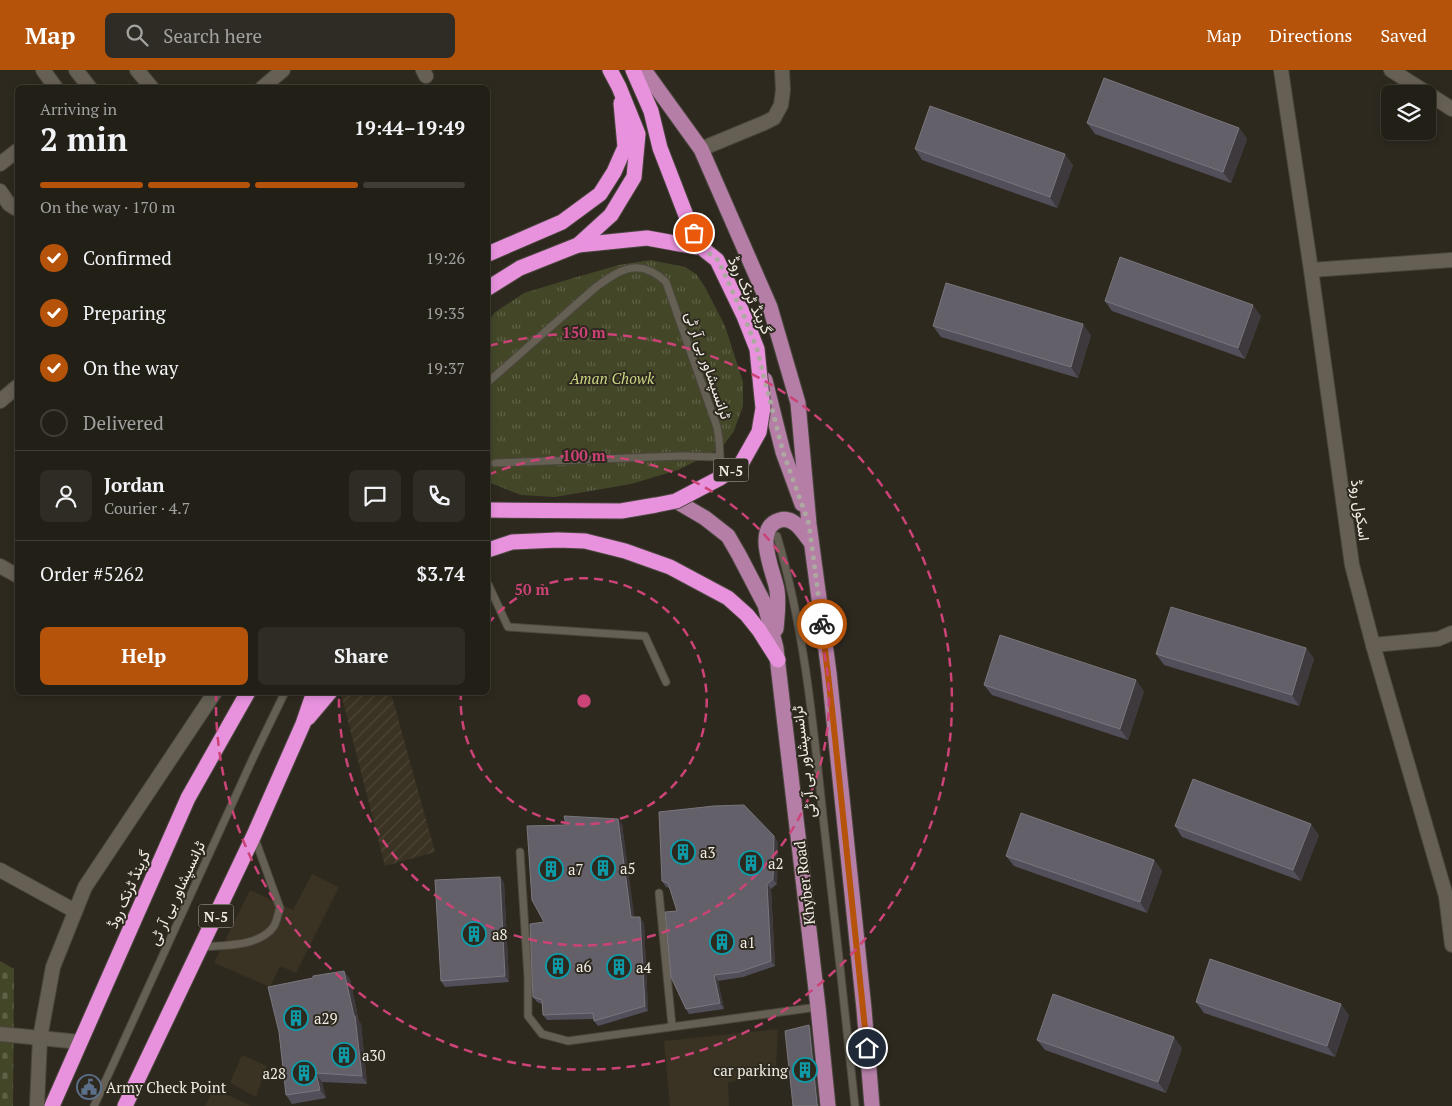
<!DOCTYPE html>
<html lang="en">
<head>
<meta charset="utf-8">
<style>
  :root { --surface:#221f17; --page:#2e2c24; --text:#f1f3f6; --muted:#a2a2a1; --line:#3f3d36; --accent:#b45309 }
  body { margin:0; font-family:"PT Serif",Vazirmatn,serif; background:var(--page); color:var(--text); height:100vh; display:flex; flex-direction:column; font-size:19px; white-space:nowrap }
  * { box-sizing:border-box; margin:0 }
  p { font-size:16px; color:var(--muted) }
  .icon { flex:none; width:28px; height:28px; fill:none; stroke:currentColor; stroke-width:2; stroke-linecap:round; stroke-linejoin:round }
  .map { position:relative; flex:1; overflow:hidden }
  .drawer { position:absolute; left:15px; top:15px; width:475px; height:610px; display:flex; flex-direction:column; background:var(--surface); border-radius:8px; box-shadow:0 2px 8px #0003,0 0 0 1px var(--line) }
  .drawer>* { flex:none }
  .tools { position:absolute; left:1381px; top:15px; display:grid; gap:10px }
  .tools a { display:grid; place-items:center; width:55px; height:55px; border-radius:8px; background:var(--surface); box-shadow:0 2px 8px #0003,0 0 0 1px var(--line); font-size:25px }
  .pin { position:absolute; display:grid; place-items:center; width:42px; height:42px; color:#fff; margin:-21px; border:2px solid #fff; border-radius:50%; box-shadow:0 1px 5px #0007 }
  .courier { position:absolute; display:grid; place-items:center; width:50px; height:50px; margin:-25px; border:4px solid #b45309; border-radius:50%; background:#fff; color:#222; box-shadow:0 1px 6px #0007 }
  .summary em { font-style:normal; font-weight:600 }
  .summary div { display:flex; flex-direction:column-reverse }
  .summary { display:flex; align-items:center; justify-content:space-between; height:85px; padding:0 25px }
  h1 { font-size:32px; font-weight:600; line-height:38px }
  .bar { display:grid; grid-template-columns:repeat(4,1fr); gap:8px 5px; align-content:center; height:60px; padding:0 25px }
  .bar i { height:6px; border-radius:4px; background:var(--line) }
  .bar .selected { background:var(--accent) }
  .bar p { grid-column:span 4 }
  .line { display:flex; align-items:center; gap:12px; padding:0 25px; border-top:1px solid var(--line) }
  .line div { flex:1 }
  .round { display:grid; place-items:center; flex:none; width:52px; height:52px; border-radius:8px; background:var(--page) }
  ol { padding:0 25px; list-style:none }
  li { display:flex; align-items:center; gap:15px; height:55px }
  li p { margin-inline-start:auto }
  li .icon { padding:5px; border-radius:50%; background:var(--accent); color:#fff; stroke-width:4 }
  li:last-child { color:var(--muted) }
  li i { width:28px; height:28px; border:2px solid var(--line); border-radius:50% }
  .primary-button { display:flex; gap:10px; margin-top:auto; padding:10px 25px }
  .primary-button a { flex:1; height:58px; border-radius:8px; background:var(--accent); color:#fff; font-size:20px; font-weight:600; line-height:58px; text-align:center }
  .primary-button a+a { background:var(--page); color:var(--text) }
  header { display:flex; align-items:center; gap:30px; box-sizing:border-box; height:70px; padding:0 25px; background:var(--accent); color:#fff }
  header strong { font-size:24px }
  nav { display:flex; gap:28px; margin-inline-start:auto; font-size:18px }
  .search { width:350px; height:45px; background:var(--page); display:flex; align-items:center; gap:12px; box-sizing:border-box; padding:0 18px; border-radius:8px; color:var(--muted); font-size:19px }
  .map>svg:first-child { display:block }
</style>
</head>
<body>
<header>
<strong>Map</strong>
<div class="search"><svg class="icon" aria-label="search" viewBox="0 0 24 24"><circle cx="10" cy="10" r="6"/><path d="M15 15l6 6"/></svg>Search here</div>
<nav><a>Map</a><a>Directions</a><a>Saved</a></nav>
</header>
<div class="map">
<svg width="1452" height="1036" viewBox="0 0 1452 1036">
  <defs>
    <pattern id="industrial-furrows" width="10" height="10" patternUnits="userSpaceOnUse" patternTransform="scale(1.25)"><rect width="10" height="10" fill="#3a3222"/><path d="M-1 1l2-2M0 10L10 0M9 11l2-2" fill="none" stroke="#4d4637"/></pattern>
    <pattern id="cemetery-stones" width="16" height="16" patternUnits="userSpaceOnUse" patternTransform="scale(1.25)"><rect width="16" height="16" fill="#434728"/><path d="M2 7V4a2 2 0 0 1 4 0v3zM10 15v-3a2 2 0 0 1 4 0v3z" fill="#5f6247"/></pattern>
    <pattern id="park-tufts" width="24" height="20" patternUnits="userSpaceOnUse" patternTransform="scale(1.25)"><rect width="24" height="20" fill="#434728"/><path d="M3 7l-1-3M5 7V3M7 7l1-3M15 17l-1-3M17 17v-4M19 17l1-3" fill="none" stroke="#5f6247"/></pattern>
  </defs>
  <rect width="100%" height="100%" fill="#2e291f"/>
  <g fill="#3a3222">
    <path d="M312,804L339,817L296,903L280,896L270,917L214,893L250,820L293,840Z"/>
    <path d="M778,959L776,998L728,1013L729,1036H670L664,971Z"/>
    <path d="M242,985L267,996L256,1027L230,1013Z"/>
    <path d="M214,1019L252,1036H205Z"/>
  </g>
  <path fill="url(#industrial-furrows)" d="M344,623H391L435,782L385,796L341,624Z"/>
  <path fill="url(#cemetery-stones)" d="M0,891L14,899L13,1036H0Z"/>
  <path fill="url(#park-tufts)" d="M650,190L685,197L696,204L705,217L725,256L743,312V336L734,361L723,376L710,384L678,400L631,414L555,427L521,425L488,412V253L494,243L524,223L570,209L619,195Z"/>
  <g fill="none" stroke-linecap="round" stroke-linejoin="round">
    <defs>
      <g id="lane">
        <path d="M488,312L596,217C621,199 639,187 666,212L717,357L719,369L720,387L681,386L495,393"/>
        <path d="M777,466C804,557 813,652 823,746C834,843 845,939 855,1036"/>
        <path d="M488,514L508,557L645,566L666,612"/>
        <path d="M520,782L528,907V946L542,964L568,971L818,937"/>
        <path d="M659,823L672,956"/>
        <path d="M201,877C224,875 260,877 274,856C277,851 278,843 280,838L255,769"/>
        <path d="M94,1036L253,688L285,622"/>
      </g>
      <g id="street">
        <path d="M43,0L56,18"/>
        <path d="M76,0L90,18"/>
        <path d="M137,0L152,18"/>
        <path d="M423,0L426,6"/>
        <path d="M1281,0L1311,200L1352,495L1373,575L1446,826L1452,875"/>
        <path d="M1391,0L1452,39"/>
        <path d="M262,18L283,0"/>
        <path d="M701,79L764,53L774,48L781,35L783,20L782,0"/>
        <path d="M0,94L18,80"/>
        <path d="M0,121L9,134L15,138L18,137"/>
        <path d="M1311,200L1452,190"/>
        <path d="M0,331L18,316"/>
        <path d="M0,496L18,506"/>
        <path d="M1373,575L1438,569L1452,563"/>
        <path d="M0,800L75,841"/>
        <path d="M0,964L80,972"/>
        <path d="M37,1036L40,968L53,897L85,817L215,622"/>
      </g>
      <g id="primary">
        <path d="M644,0L701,79L770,237L798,333L809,454L829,603L864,939L872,1036"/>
        <path d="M765,310L783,382L802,434"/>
        <path d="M676,431L705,448L728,466L739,485L765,535L776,578L818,937L828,1036"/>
        <path d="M776,559C777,547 779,533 777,520C774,502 752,458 780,450C794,446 803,462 810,471"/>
      </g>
      <g id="highway">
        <path d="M633,0L651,41L660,78L687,148L702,178"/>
        <path d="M578,175L647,168L702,178"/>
        <path d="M488,184L562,152L600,124L614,102L625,77L621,33"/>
        <path d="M488,218L520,198L578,175L611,145L634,107L638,64L619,17L610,0"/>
        <path d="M488,480L512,472L558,470L585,471L625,481L670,497L728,528L747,545L759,560L778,590"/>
        <path d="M308,648L330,622"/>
        <path d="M52,1036L188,728L248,622"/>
        <path d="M125,1036L254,765L303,654L314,622"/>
      </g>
    </defs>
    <use href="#lane" stroke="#4b473e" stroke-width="9"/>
    <use href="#street" stroke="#4b473e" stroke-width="16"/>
    <use href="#primary" stroke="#4b473e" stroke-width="17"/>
    <use href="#highway" stroke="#4b473e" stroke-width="17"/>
    <use href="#lane" stroke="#666054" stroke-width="7"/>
    <use href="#street" stroke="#666054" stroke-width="14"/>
    <use href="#primary" stroke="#b47ea7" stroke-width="15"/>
    <use href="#highway" stroke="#e892de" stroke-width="15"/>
    <defs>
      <path id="highway-bridge" d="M490,440L621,441L656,435L676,431L720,408L741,394L759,362L763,338L757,279L744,246L717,190L702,178"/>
    </defs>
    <use href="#highway-bridge" stroke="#4b473e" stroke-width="17" stroke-linecap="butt"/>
    <use href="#highway-bridge" stroke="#e892de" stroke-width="15"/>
  </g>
  <g fill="#534f5a">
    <path d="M1087,53L1239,58L1247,69L1231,113L1095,64Z"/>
    <path d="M915,79L1073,95L1057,138L922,90Z"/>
    <path d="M1105,231L1261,246L1245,289L1112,241Z"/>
    <path d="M933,256L1091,265L1078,308L941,267Z"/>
    <path d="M1306,578L1314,589L1299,636L1164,595L1156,584Z"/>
    <path d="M984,615L1144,621L1128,670L992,625Z"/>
    <path d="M622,754L634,847L644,853L648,941L598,956L594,951V949L547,950L543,945L542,934L537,932L533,927Z"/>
    <path d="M1175,756L1319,765L1301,811L1182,767Z"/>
    <path d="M778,772L777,814L771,819L775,896L743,907L718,911L724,939L689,944L686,939L677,841L670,818L666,817L662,811Z"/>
    <path d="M1006,786L1154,790L1162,801L1147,843L1014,796Z"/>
    <path d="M500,807L504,813L509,912L445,917L441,911Z"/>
    <path d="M350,909L359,952L361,954L367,1014L322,1012L326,1028L292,1034L286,1025Z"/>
    <path d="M1196,932L1349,945L1335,987L1204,943Z"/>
    <path d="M1037,970L1182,978L1166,1023L1045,980Z"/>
  </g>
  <g fill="#3d393c">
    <path d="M1239,58L1247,69L1231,113L1223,102Z"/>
    <path d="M1065,84L1073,95L1057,138L1050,127Z"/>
    <path d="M1253,235L1261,246L1245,289L1238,278Z"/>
    <path d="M1083,254L1091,265L1078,308L1071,297Z"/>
    <path d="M1306,578L1314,589L1299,636L1292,625Z"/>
    <path d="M1136,610L1144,621L1128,670L1120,659Z"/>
    <path d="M618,749L622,754L635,852L631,847Z"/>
    <path d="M1311,754L1319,765L1301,811L1293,800Z"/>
    <path d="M774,766L778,772L777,814L773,809Z"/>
    <path d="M1154,790L1162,801L1147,843L1140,832Z"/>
    <path d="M500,807L504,813L509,912L505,906Z"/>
    <path d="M767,814L771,819L775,896L771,891Z"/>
    <path d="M640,847L644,853L648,941L645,936Z"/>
    <path d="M344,901L350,909L359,952L361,954L367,1014L362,1006Z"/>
    <path d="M714,905L718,911L724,939L720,933Z"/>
    <path d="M1341,934L1349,945L1335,987L1327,976Z"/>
    <path d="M809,955L811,958L819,1036L817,1034Z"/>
    <path d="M1174,967L1182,978L1166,1023L1158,1012Z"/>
    <path d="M316,1003L322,1012L326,1028L320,1020Z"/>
  </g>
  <g fill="#646069" stroke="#7a767d">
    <path d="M1104,8L1239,58L1223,102L1087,53Z"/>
    <path d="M930,36L1065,84L1050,127L915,79Z"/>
    <path d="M1120,187L1253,235L1238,278L1105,231Z"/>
    <path d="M946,213L1083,254L1071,297L933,256Z"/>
    <path d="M1171,537L1306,578L1292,625L1156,584Z"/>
    <path d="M1000,565L1136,610L1120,659L984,615Z"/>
    <path d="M1193,709L1311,754L1293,800L1175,756Z"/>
    <path d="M744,735L774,766L773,809L767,814L771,891L739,902L714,905L720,933L686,939L671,907L665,842L677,841L668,813L662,811L659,742L714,736Z"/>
    <path d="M1021,743L1154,790L1140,832L1006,786Z"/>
    <path d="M564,746L618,749L631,847H640L645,936L594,951L593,943L543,945L542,930L533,927L530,854L544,852L532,830L527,756L566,755Z"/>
    <path d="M500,807L505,906L441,911L435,810Z"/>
    <path d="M1210,889L1341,934L1327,976L1196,932Z"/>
    <path d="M344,901L354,946H355L362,1006L316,1003L320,1020L286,1025L279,962L268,917L313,908V906Z"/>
    <path d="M1053,924L1174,967L1158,1012L1037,970Z"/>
    <path d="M809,955L817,1034L818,1036H793L785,961Z"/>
  </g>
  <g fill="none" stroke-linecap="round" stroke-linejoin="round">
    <path stroke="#ada9a1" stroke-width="5" stroke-dasharray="0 9" d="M694,163L702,178L718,190L744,246L757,279L783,382L809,454L822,554"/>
    <path stroke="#b45309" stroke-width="6" d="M822,554L832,639L867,978"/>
  </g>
  <g fill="none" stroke="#cc4377" stroke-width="2.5" stroke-dasharray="9 6">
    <path d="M488 554A123 123 0 1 1 461 623"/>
    <path d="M488 405A245 245 0 1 1 339 625"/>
    <path d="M489 276A368 368 0 1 1 216 625"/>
  </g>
  <defs>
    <symbol id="building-ring" viewBox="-11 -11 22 22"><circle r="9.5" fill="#2e291f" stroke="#0f9aa8" stroke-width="1.5"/><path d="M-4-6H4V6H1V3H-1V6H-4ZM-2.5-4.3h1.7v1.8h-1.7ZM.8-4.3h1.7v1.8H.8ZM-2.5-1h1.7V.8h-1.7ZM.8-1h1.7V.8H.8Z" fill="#0f9aa8"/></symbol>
    <symbol id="civic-ring" viewBox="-11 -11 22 22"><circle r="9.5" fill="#2e291f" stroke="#5c6f8a" stroke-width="1.5"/><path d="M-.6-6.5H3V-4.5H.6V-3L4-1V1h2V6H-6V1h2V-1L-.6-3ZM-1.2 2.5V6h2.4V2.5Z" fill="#5c6f8a"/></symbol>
  </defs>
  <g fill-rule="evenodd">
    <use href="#building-ring" x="669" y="768" width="28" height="28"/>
    <use href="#building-ring" x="737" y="779" width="28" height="28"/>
    <use href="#building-ring" x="589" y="784" width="28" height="28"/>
    <use href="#building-ring" x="537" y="785" width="28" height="28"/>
    <use href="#building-ring" x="460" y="850" width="28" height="28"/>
    <use href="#building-ring" x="708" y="858" width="28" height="28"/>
    <use href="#building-ring" x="544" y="882" width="28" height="28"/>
    <use href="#building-ring" x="605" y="883" width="28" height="28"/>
    <use href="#building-ring" x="282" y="934" width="28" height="28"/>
    <use href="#building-ring" x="330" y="971" width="28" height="28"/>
    <use href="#building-ring" x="791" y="986" width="28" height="28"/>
    <use href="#building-ring" x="290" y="989" width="28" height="28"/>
    <use href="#civic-ring" x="75" y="1003" width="28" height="28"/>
  </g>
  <g text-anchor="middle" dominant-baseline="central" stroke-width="4" stroke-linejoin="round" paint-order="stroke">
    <g fill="#2e291f" stroke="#b7b3ab" stroke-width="1">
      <rect x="713.5" y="388.5" width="35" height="23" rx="4"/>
      <rect x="198.5" y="834.5" width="35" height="23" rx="4"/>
    </g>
    <g font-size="14" font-weight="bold" fill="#f2eee7">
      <text x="731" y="400">N-5</text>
      <text x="216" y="846">N-5</text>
    </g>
    <g font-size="15" fill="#f2eee7" stroke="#2e291f">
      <text transform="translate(751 225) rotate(65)">گرینڈ ٹرنک روڈ</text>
      <text transform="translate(709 295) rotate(71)">ٹرانسپشاور بی آر ٹی</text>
      <text transform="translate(1361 440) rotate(82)">اسکول روڈ</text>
      <text transform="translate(803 692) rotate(-97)">ٹرانسپشاور بی آر ٹی</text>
      <text transform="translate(804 813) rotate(-97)">Khyber Road</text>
      <text transform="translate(128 819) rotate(-66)">گرینڈ ٹرنک روڈ</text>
      <text transform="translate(176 823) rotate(-65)">ٹرانسپشاور بی آر ٹی</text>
    </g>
    <g font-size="15" font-style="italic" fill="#ced784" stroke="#2e291f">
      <text x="612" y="308">Aman Chowk</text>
    </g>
    <g font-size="15" fill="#f2eee7" stroke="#2e291f" text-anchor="start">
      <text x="700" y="782">a3</text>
      <text x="768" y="793">a2</text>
      <text x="620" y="798">a5</text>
      <text x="568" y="799">a7</text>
      <text x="492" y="864">a8</text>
      <text x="740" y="872">a1</text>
      <text x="576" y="896">a6</text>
      <text x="636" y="897">a4</text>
      <text x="314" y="948">a29</text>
      <text x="362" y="985">a30</text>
      <text x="788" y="1000" text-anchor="end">car parking</text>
      <text x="286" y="1003" text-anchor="end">a28</text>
      <text x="106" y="1017">Army Check Point</text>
    </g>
  </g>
  <circle cx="584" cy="631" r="8" fill="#cc4377" stroke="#2e291f" stroke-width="2.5"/>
  <g font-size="15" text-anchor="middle" font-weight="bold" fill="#cc4377" stroke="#2e291f" stroke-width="4" stroke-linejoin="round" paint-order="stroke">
    <text x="584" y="268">150 m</text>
    <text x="584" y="391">100 m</text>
    <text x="532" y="525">50 m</text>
  </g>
</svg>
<div class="tools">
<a><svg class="icon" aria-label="layers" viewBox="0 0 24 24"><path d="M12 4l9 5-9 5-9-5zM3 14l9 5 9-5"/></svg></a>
</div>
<div class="pin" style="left:694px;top:163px;background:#ea580c"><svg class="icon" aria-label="bag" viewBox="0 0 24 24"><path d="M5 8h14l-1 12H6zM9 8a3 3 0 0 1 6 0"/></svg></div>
<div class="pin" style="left:867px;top:978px;background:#1f2937"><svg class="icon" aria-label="home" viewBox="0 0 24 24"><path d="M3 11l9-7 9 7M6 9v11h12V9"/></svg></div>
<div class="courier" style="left:822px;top:554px"><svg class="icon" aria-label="bike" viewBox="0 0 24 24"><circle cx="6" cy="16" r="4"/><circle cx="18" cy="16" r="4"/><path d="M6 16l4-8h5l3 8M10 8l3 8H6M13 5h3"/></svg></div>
<section class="drawer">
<div class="summary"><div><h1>2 min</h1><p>Arriving in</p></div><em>19:44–19:49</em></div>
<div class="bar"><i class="selected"></i><i class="selected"></i><i class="selected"></i><i></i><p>On the way · 170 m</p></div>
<ol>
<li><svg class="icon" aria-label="check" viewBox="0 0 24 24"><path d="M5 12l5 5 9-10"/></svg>Confirmed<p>19:26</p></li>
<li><svg class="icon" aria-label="check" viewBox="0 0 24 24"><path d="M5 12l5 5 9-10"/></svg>Preparing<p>19:35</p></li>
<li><svg class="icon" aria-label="check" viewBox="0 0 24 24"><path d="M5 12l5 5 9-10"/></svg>On the way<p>19:37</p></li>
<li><i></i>Delivered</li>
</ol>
<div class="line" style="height:90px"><a class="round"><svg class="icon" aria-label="person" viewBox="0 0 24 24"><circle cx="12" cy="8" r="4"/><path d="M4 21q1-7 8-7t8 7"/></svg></a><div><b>Jordan</b><p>Courier · 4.7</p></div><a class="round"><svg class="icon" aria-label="chat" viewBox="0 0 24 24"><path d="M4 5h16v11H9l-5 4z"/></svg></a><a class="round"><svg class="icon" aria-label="phone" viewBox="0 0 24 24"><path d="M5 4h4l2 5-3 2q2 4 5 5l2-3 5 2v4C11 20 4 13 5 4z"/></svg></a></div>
<div class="line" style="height:65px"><div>Order #5262</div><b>$3.74</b></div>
<div class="primary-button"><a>Help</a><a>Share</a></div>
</section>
</div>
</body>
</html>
